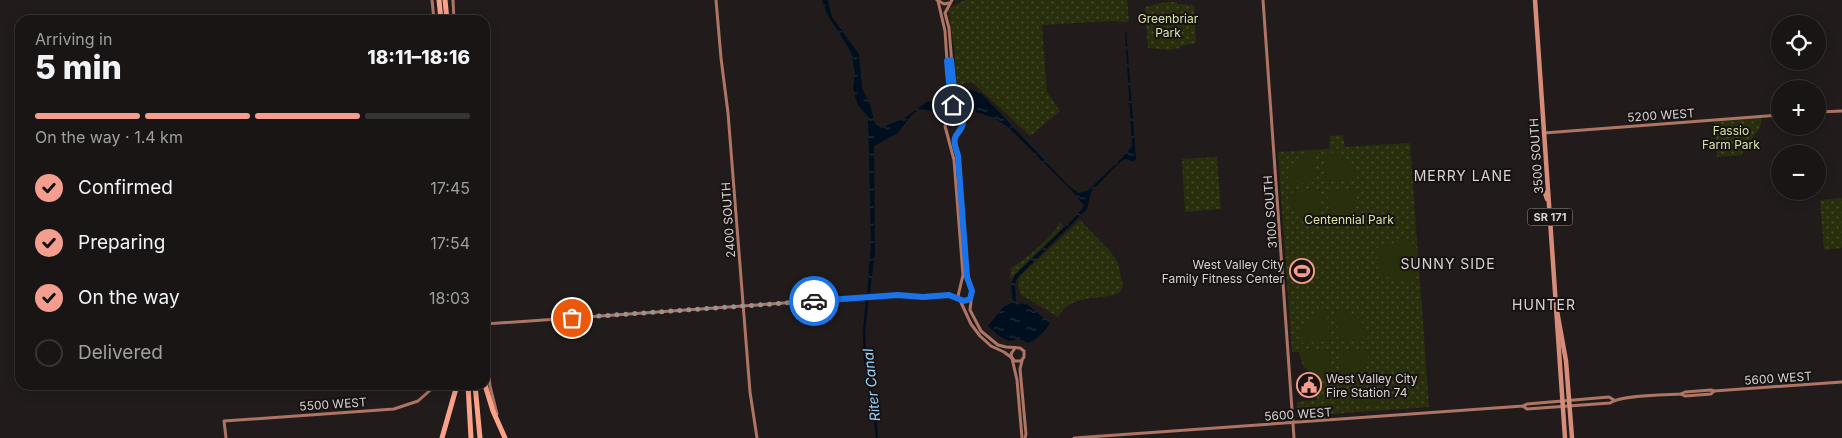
<!DOCTYPE html>
<html lang="en">
<head>
<meta charset="utf-8">
<style>
  :root { --surface:#191514; --page:#221e1d; --text:#f1f3f6; --muted:#9f9fa0; --line:#373434; --accent:#f59d8f }
  body { margin:0; font-family:Inter,sans-serif; background:var(--page); color:var(--text); height:100vh; display:flex; flex-direction:column; font-size:19px; white-space:nowrap }
  * { box-sizing:border-box; margin:0 }
  p { font-size:16px; color:var(--muted) }
  .icon { flex:none; width:28px; height:28px; fill:none; stroke:currentColor; stroke-width:2; stroke-linecap:round; stroke-linejoin:round }
  .map { position:relative; flex:1; overflow:hidden }
  .details { position:absolute; left:15px; top:15px; width:475px; height:375px; display:flex; flex-direction:column; background:var(--surface); border-radius:15px; box-shadow:0 2px 12px #0003,0 0 0 1px var(--line) }
  .details>* { flex:none }
  .controls { position:absolute; left:1771px; top:15px; display:grid; gap:10px }
  .controls a { display:grid; place-items:center; width:55px; height:55px; border-radius:50%; background:var(--surface); box-shadow:0 2px 12px #0003,0 0 0 1px var(--line); font-size:25px }
  .pin { position:absolute; display:grid; place-items:center; width:42px; height:42px; color:#fff; margin:-21px; border:2px solid #fff; border-radius:50%; box-shadow:0 1px 5px #0007 }
  .courier { position:absolute; display:grid; place-items:center; width:50px; height:50px; margin:-25px; border:4px solid #1a73e8; border-radius:50%; background:#fff; color:#222; box-shadow:0 1px 6px #0007 }
  .overview em { font-style:normal; font-weight:800 }
  .overview div { display:flex; flex-direction:column-reverse }
  .overview { display:flex; align-items:center; justify-content:space-between; height:85px; padding:0 20px }
  h1 { font-size:32px; font-weight:800; line-height:38px }
  .bar { display:grid; grid-template-columns:repeat(4,1fr); gap:8px 5px; align-content:center; height:60px; padding:0 20px }
  .bar i { height:6px; border-radius:4px; background:var(--line) }
  .bar .active { background:var(--accent) }
  .bar p { grid-column:span 4 }
  ol { padding:0 20px; list-style:none }
  li { display:flex; align-items:center; gap:15px; height:55px }
  li p { margin-inline-start:auto }
  li .icon { padding:5px; border-radius:50%; background:var(--accent); color:#111; stroke-width:4 }
  li:last-child { color:var(--muted) }
  li i { width:28px; height:28px; border:2px solid var(--line); border-radius:50% }
  .map>svg:first-child { display:block }
</style>
</head>
<body>
<div class="map">
<svg width="1842" height="438" viewBox="0 0 1842 438">
  <defs>
    <pattern id="grass-dots" width="8" height="8" patternUnits="userSpaceOnUse" patternTransform="scale(1.25)"><rect width="8" height="8" fill="#292e0d"/><path d="M2 2h.1M6 6h.1" fill="none" stroke="#474b2f" stroke-width="1.8" stroke-linecap="round"/></pattern>
    <pattern id="water-ripples" width="26" height="14" patternUnits="userSpaceOnUse" patternTransform="scale(1.25)"><rect width="26" height="14" fill="#000f1d"/><path d="M2 4q2-2 4 0t4 0M15 11q2-2 4 0t4 0" fill="none" stroke="#24313d"/></pattern>
  </defs>
  <rect width="100%" height="100%" fill="#211c1b"/>
  <g fill="url(#grass-dots)">
    <path d="M965,0H1127L1129,22L1112,21L1042,25L1047,92L1060,111L1030,136L972,82L957,85L954,46L948,9Z"/>
    <path d="M1167,2H1177V4L1194,5L1196,43L1180,46V48L1168,50L1148,48L1145,7Z"/>
    <path d="M1761,118C1764,132 1744,141 1742,155L1717,157L1714,122Z"/>
    <path d="M1343,135L1345,147L1410,143L1429,407L1301,416L1298,414L1297,402L1317,400L1315,377L1303,366L1299,352H1292L1278,152L1329,149L1330,136Z"/>
    <path d="M1217,157L1221,209L1185,212L1182,159Z"/>
    <path d="M1842,198V248L1824,250L1820,200Z"/>
    <path d="M1080,220L1110,251L1118,263L1123,286L1120,292L1114,295C1092,300 1071,295 1058,317L1020,294L1018,284L1020,276Z"/>
    <path d="M1060,222L1063,226L1060,230L1010,279L1009,278L1012,271L1010,269C1023,261 1055,236 1060,222Z"/>
  </g>
  <g fill="#292e0d">
    <path d="M1315,151L1317,182L1287,184C1288,166 1297,155 1315,151Z"/>
    <path d="M1324,151C1342,153 1353,161 1357,179L1326,181Z"/>
    <path d="M1358,188C1358,205 1347,219 1330,221L1327,191Z"/>
    <path d="M1318,191L1320,222C1301,221 1292,212 1287,193Z"/>
    <path d="M1412,238L1416,282L1379,276L1377,248Z"/>
    <path d="M1336,309C1354,311 1365,320 1368,338L1338,340Z"/>
    <path d="M1327,310L1329,341L1298,343C1298,325 1310,314 1327,310Z"/>
    <path d="M1339,349H1369C1369,366 1357,377 1341,380Z"/>
    <path d="M1329,350L1332,381C1312,378 1305,371 1299,352Z"/>
    <path d="M1369,387L1371,389L1375,388L1378,391L1381,400L1374,405L1355,404L1356,400L1353,397L1358,390L1363,391Z"/>
  </g>
  <path fill="url(#water-ripples)" d="M822,0H828L832,17L859,54L862,88L870,104L874,121L876,125L882,127L903,119L928,101L947,99L970,90L977,91L984,96L1069,186L1079,193L1087,191L1123,157L1132,146L1125,32L1126,28L1136,159L1133,162L1127,159L1123,160L1116,166L1091,192L1087,209L1017,278L1015,284L1016,302L1028,305L1050,323C1045,332 1038,338 1029,343L1018,339L1009,341L999,336L988,326L1003,307L1013,302L1011,284L1015,275L1076,216L1084,206L1072,191L1008,127L994,118L976,112L969,100L964,97L943,102L932,111L919,109L910,117L898,133L874,146L875,253L870,293L867,294L871,243L868,117L858,105L855,97L853,88L855,74L851,52L827,14Z"/>
  <g fill="none" stroke-linecap="round" stroke-linejoin="round">
    <path stroke="#000f1d" stroke-width="2.5" d="M867,301L864,332L865,361L874,405L877,438"/>
    <g stroke="#ae7464" stroke-width="3">
      <path d="M432,0L434,20"/>
      <path d="M453,0L454,20"/>
      <path d="M716,0L721,58L728,113L750,392L757,438"/>
      <path d="M937,0L944,4L949,3"/>
      <path d="M952,0L945,13L949,28L954,89L963,123L962,129L955,139L958,156L967,279L972,293L970,310L981,331L998,345L1006,347L1020,348L1024,351V357L1021,361H1015L1012,358"/>
      <path d="M1263,0L1294,438"/>
      <path d="M938,1L945,31L949,92L953,107L945,126L954,160L963,275L958,296L971,324L980,336L991,346L1004,352L1012,358"/>
      <path d="M1818,112L1842,111"/>
      <path d="M1544,133L1780,115"/>
      <path d="M485,324L898,295L925,297L949,295L959,298"/>
      <path d="M485,340L490,386L497,414"/>
      <path d="M1015,348L1011,354L1017,380L1022,438"/>
      <path d="M1022,361L1020,369L1026,434L1025,438"/>
      <path d="M1681,394L1685,396L1711,394L1714,391"/>
      <path d="M1523,406L1527,409L1610,403C1621,395 1666,395 1681,394L1685,392L1711,390L1714,391L1842,382"/>
      <path d="M226,438L224,421L394,409L418,401L436,385"/>
      <path d="M1074,438L1523,406L1527,404L1609,397L1614,400"/>
    </g>
    <g stroke="#d68c78" stroke-width="4.5">
      <path d="M1535,0L1565,438"/>
      <path d="M1541,190L1545,193L1547,199"/>
      <path d="M1557,311L1566,361L1572,438"/>
    </g>
    <g stroke="#fca289" stroke-width="5">
      <path d="M439,0L441,20"/>
      <path d="M445,0L447,20"/>
      <path d="M468,385L471,438"/>
      <path d="M475,385L480,438"/>
      <path d="M485,385L493,411L505,438"/>
      <path d="M442,438L457,385"/>
    </g>
  </g>
  <g fill="none" stroke-linecap="round" stroke-linejoin="round">
    <path stroke="#979492" stroke-width="5" stroke-dasharray="0 9" d="M572,318L814,301"/>
    <path stroke="#1a73e8" stroke-width="6" d="M814,301L898,295L923,297L949,295L964,301L970,299L972,291L967,277L958,156C957,150 953,144 955,138C957,132 962,130 963,123L954,89L951,60L947,61L950,94L953,105"/>
  </g>
  <defs>
    <symbol id="stadium-ring" viewBox="-11 -11 22 22"><circle r="9.5" fill="#181312" stroke="#f59d8f" stroke-width="1.5"/><path d="M0-5a6.5 5 0 1 0 0 10a6.5 5 0 1 0 0-10ZM-3.5-1.8h7v3.6h-7Z" fill="#f59d8f"/></symbol>
    <symbol id="civic-ring" viewBox="-11 -11 22 22"><circle r="9.5" fill="#181312" stroke="#f59d8f" stroke-width="1.5"/><path d="M-.6-6.5H3V-4.5H.6V-3L4-1V1h2V6H-6V1h2V-1L-.6-3ZM-1.2 2.5V6h2.4V2.5Z" fill="#f59d8f"/></symbol>
  </defs>
  <g fill-rule="evenodd">
    <use href="#stadium-ring" x="1288" y="257" width="28" height="28"/>
    <use href="#civic-ring" x="1295" y="371" width="28" height="28"/>
  </g>
  <g text-anchor="middle" dominant-baseline="central" stroke-width="4" stroke-linejoin="round" paint-order="stroke">
    <rect fill="#181312" stroke="#9e9a98" stroke-width="1" x="1527.5" y="208.5" width="45" height="17" rx="4"/>
    <g font-size="11" font-weight="bold" fill="#d7d4d2">
      <text x="1550" y="217">SR 171</text>
    </g>
    <g font-size="12" fill="#d8e5a6" stroke="#181312">
      <text x="1168" y="18">Greenbriar<tspan x="1168" dy="14">Park</tspan></text>
      <text x="1731" y="130">Fassio<tspan x="1731" dy="14">Farm Park</tspan></text>
      <text x="1349" y="219">Centennial Park</text>
    </g>
    <g font-size="12" fill="#d7d4d2" stroke="#181312">
      <text transform="translate(1661 115) rotate(-4)">5200 WEST</text>
      <text transform="translate(1536 156) rotate(-94)">3500 SOUTH</text>
      <text transform="translate(1270 212) rotate(-94)">3100 SOUTH</text>
      <text transform="translate(728 220) rotate(-94)">2400 SOUTH</text>
      <text transform="translate(1778 378) rotate(-4)">5600 WEST</text>
      <text transform="translate(333 404) rotate(-4)">5500 WEST</text>
      <text transform="translate(1298 414) rotate(-4)">5600 WEST</text>
    </g>
    <g font-size="12" fill="#d7d4d2" stroke="#181312" text-anchor="end">
      <text x="1284" y="264">West Valley City<tspan x="1284" dy="14">Family Fitness Center</tspan></text>
      <text x="1326" y="378" text-anchor="start">West Valley City<tspan x="1326" dy="14">Fire Station 74</tspan></text>
    </g>
    <g font-size="14" letter-spacing="1" fill="#d7d4d2" stroke="#181312">
      <text x="1463" y="175">MERRY LANE</text>
      <text x="1448" y="263">SUNNY SIDE</text>
      <text x="1544" y="304">HUNTER</text>
    </g>
    <g font-size="14" font-style="italic" fill="#9bd3fe" stroke="#181312">
      <text transform="translate(871 385) rotate(-96)">Riter Canal</text>
    </g>
  </g>
</svg>
<div class="controls">
<a><svg class="icon" aria-label="locate" viewBox="0 0 24 24"><circle cx="12" cy="12" r="6"/><path d="M12 2v4M12 18v4M2 12h4M18 12h4"/></svg></a>
<a>+</a>
<a>−</a>
</div>
<div class="pin" style="left:572px;top:318px;background:#ea580c"><svg class="icon" aria-label="bag" viewBox="0 0 24 24"><path d="M5 8h14l-1 12H6zM9 8a3 3 0 0 1 6 0"/></svg></div>
<div class="pin" style="left:953px;top:105px;background:#1f2937"><svg class="icon" aria-label="home" viewBox="0 0 24 24"><path d="M3 11l9-7 9 7M6 9v11h12V9"/></svg></div>
<div class="courier" style="left:814px;top:301px"><svg class="icon" aria-label="car" viewBox="0 0 24 24"><path d="M5 17H2v-5l4-1 3-4h7l3 4 3 1v5h-3M9 17h6M6 11h13"/><circle cx="7" cy="17" r="2"/><circle cx="17" cy="17" r="2"/></svg></div>
<section class="details">
<div class="overview"><div><h1>5 min</h1><p>Arriving in</p></div><em>18:11–18:16</em></div>
<div class="bar"><i class="active"></i><i class="active"></i><i class="active"></i><i></i><p>On the way · 1.4 km</p></div>
<ol>
<li><svg class="icon" aria-label="check" viewBox="0 0 24 24"><path d="M5 12l5 5 9-10"/></svg>Confirmed<p>17:45</p></li>
<li><svg class="icon" aria-label="check" viewBox="0 0 24 24"><path d="M5 12l5 5 9-10"/></svg>Preparing<p>17:54</p></li>
<li><svg class="icon" aria-label="check" viewBox="0 0 24 24"><path d="M5 12l5 5 9-10"/></svg>On the way<p>18:03</p></li>
<li><i></i>Delivered</li>
</ol>
</section>
</div>
</body>
</html>
